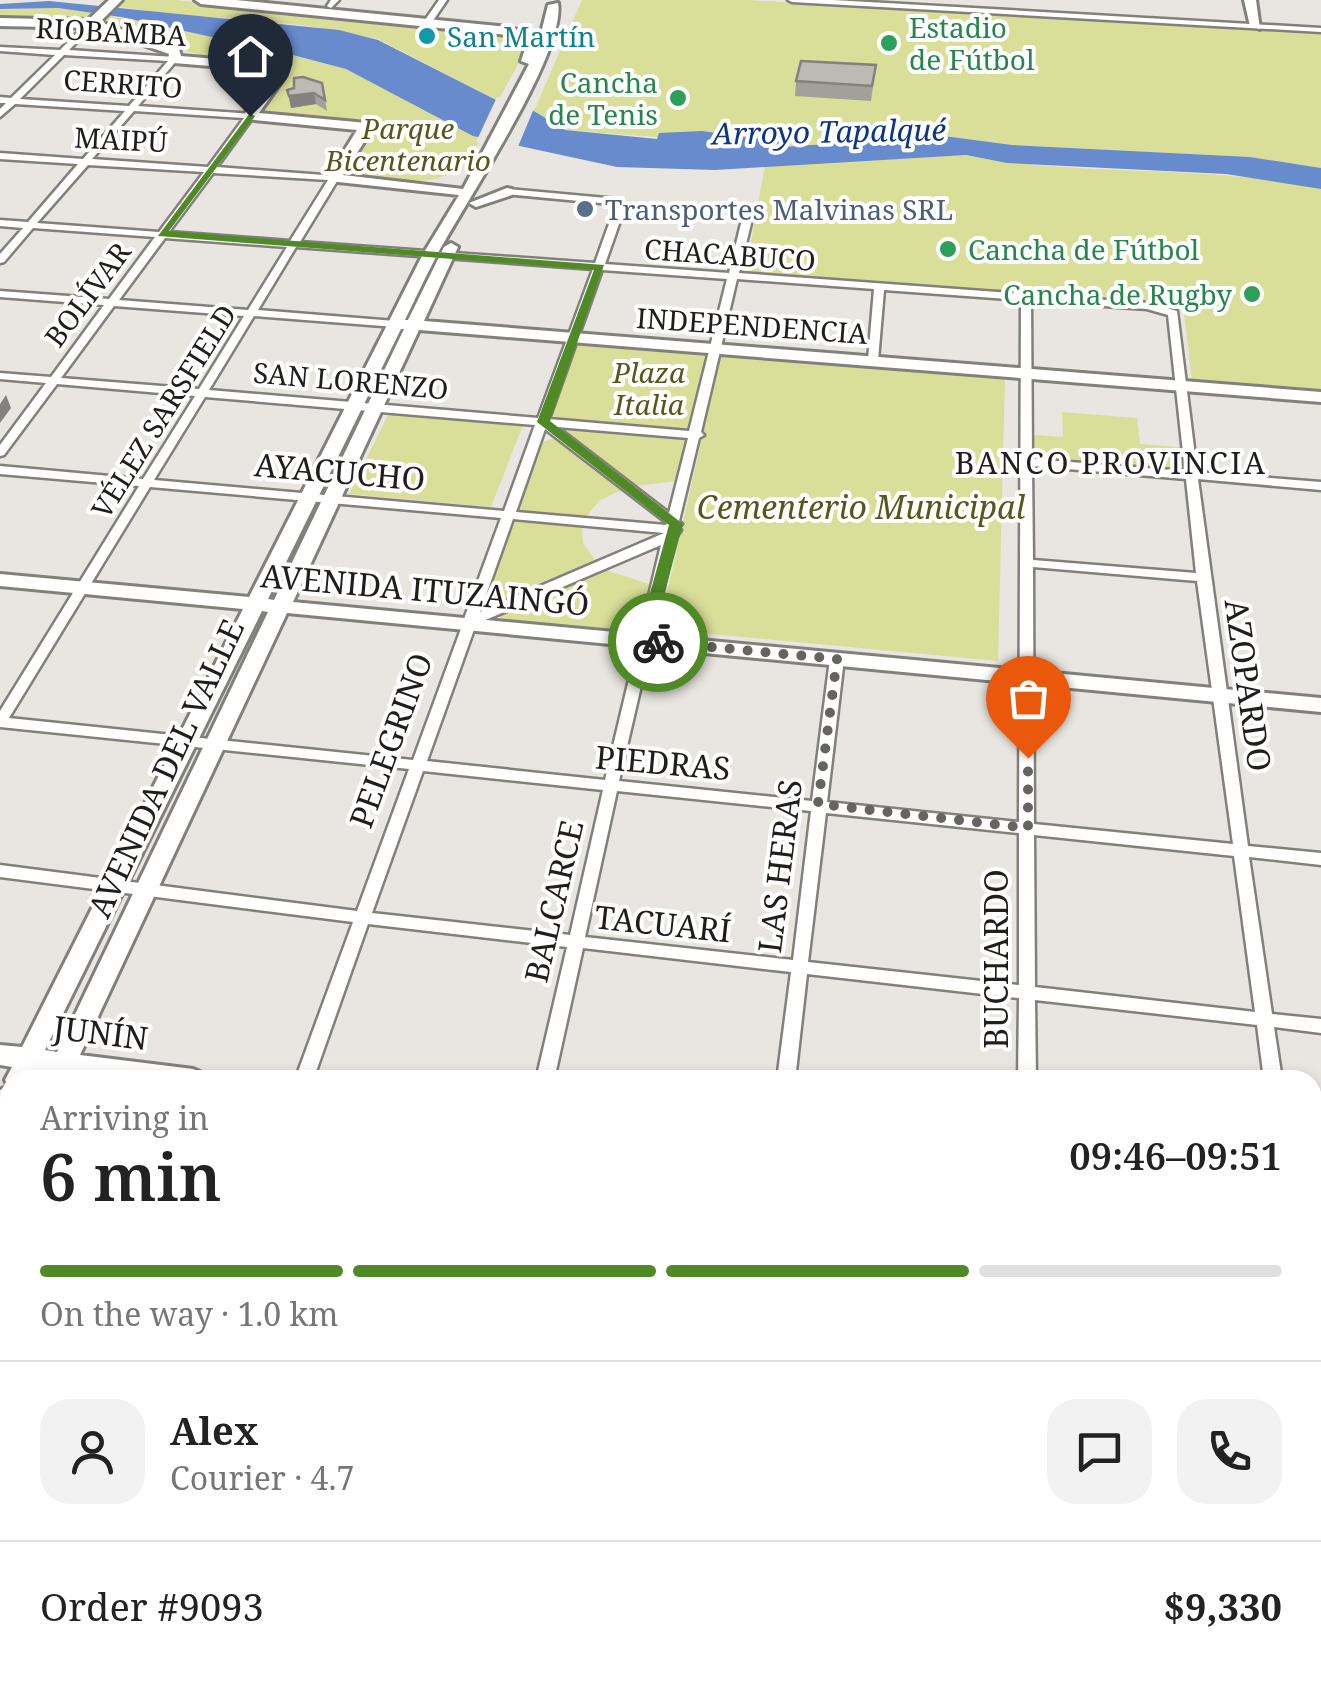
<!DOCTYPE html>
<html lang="en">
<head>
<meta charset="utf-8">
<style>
  :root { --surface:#fff; --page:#f2f2f2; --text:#222; --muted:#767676; --line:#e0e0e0; --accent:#508a26 }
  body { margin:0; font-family:"Noto Serif",serif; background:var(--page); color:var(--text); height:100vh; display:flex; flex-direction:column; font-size:38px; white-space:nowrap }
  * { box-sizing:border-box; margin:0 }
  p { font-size:32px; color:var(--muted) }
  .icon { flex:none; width:55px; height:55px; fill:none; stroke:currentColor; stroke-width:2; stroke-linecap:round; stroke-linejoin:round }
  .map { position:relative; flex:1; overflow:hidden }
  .side { position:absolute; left:0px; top:1070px; width:1322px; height:620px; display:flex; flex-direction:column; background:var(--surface); border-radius:30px 30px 0 0; box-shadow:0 5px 15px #0003 }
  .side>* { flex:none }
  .pin { position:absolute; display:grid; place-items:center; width:85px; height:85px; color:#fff; margin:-102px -42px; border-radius:50% 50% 50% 0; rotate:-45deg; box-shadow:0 0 10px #0007 }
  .pin .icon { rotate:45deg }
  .courier { position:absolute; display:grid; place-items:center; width:100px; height:100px; margin:-50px; border:8px solid #508a26; border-radius:50%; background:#fff; color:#222; box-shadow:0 2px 12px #0007 }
  .summary em { font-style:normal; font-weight:600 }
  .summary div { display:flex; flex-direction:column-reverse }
  .summary { display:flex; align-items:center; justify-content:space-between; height:170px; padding:0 40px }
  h1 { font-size:65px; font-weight:600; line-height:75px }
  .bar { display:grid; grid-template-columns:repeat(4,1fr); gap:15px 10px; align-content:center; height:120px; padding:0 40px }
  .bar i { height:12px; border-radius:8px; background:var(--line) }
  .bar .active { background:var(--accent) }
  .bar p { grid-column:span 4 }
  .line { display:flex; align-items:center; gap:25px; padding:0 40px; border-top:2px solid var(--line) }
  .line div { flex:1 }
  .round { display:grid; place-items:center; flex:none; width:105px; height:105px; border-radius:30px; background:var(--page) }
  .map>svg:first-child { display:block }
</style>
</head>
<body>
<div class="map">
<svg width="1321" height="1690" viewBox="0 0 1321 1690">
  <rect width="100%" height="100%" fill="#e9e6e1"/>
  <g fill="#d9df99">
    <path d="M121,0H174L511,34L531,40L498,101L378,39L308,26L225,17L198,19L115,6Z"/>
    <path d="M582,0H748L1321,33V168L1250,157L1012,145L944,136L782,147L565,130L534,111Z"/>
    <path d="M58,8L95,13L80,22L0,19V9Z"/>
    <path d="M106,15L234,40L346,69L481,138C454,196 405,180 352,177L348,174L379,121L266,113L262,110L294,66L199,55L104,22Z"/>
    <path d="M966,155C1083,178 1204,163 1321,189V391L1192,381L1183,304L745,273L765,166Z"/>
    <path d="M578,344L706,355L687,429L551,417Z"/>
    <path d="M721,353L1005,376L998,661L659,629Z"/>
    <path d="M1062,412L1137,418L1140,444L1181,447L1184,469L1034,457V435L1063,437Z"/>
    <path d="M389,413L523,425L491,507L349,494Z"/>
    <path d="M573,428L691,438L679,481L634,486L566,432Z"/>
    <path d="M555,438L621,490L599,501L587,516L514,510L540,443Z"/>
    <path d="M511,519L582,526L583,543L596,562L490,607L482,599Z"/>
    <path d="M606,570L652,585L638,634L506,623L498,615Z"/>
  </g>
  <path fill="#678bcd" d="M49,1L339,30L378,40L498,101L529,108L565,130L657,139L659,133L702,131L783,142L782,147L944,136L1012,145L1250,157L1321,168V189L1226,174L1007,163L966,155L715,170L617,167L473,136L346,69L285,53L121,17L58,8L0,9V4Z"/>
  <path fill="#e9e6e1" d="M497,97L535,106L517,149L476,142Z"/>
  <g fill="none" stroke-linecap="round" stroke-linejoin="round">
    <defs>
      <g id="street">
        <path d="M331,0H339L331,8L327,6Z"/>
        <path d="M439,0H447L430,25H424L423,23Z"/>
        <path d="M788,0H833L1321,28V32L792,2Z"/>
        <path d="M88,22L95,24L69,50L174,57L178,59L138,106L253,114L254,116L217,167L337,176L339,178L300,242L595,263L615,207L611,204L504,194L502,192L507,189L617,199L625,207L605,264L729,273L744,211L749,208L754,211L739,273L1148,303L1177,311L1197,472L1321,482V490L1198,479L1248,846L1321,853V865L1249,857L1272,1014L1321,1019V1033L1274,1027L1282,1080H1264L1257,1025L1035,1000L1036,1080H1018L1019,998L807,974L795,1080H777L791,972L583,948L554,1080H536L567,947L368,924L313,1080H295L353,922L0,877V865L357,911L409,769L0,727V711L139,486L0,474V466L143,479L195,396L57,384L4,455L0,456V445L46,383L0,379V373L51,377L104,305L0,297V291L109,299L155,237L33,228L4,262L0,263V254L23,228L0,226V220L28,222L78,164L0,159V153L83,159L125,111L15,104L0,117V109L6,103H0V97L11,98L55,55L0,51V47L60,50ZM64,55L168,61L129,106L20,99ZM134,111L244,118L208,167L92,159ZM88,165L204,172L159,232L37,223ZM213,173L328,180L290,241L169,232ZM165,238L287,247L248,310L119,300ZM296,247L593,269L538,418L209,390L254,316L395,327L400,324L395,321L258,310ZM602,270L727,279L689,431L549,419ZM737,279L874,289L868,360L873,363L878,360L884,290L1021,300L1019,822L827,802L844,659L837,655L830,659L812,801L619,781L675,539L681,530L678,527L682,524L679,521L699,438L704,435L701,432ZM1031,301L1147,309L1168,315L1185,471L1032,459ZM114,306L244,316L199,389L61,378ZM205,397L535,425L504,511L154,480ZM557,427L688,438L669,513ZM545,429L667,523L666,525L516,512ZM1032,466L1186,479L1196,573L1033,560ZM150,487L501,518L464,619L459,623L462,626L413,760L9,718ZM513,519L664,533L480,612ZM661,545L605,780L427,761L476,624ZM1033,567L1197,581L1233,844L1034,824ZM423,771L603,790L570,935L372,913ZM617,791L811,811L793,960L585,937ZM826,813L1019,833V985L808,962ZM1034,835L1234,856L1255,1012L1035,987Z"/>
        <path d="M0,1279L10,1281V1299L0,1297Z"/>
        <path d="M1312,1372L1319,1374L1321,1379V1461L1312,1455Z"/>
        <path d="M1312,1464L1321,1465V1485L1312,1484Z"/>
        <path d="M0,1567L10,1569V1591L0,1589Z"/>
        <path d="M81,1680H103L99,1690H77Z"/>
        <path d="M393,1680H415L413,1690H391Z"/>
        <path d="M636,1680H734L733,1690H644L639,1688Z"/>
        <path d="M1022,1680H1044L1045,1690H1023Z"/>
      </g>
      <g id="secondary">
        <path d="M109,0H122L100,22L179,49L181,56L283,65L286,75L259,113L367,123L371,131L343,175L463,189L529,64L521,61L528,40L508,35L201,4L195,0H236L508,27L540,37L548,5L558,3C567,52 462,207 436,257C425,278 415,299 405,320H408L444,247L451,243L458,247L424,321L1321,392V402L419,330L293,602L1321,698V712L287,613L80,1055L193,1069L202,1073L206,1080H112L71,1075L69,1080H43L47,1072L36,1070L31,1080H10V1122L0,1127V1090L8,1086L5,1080L12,1067L0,1065V1045L22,1047L243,609L0,586V574L249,597L423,254L459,195L329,181L327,178L357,130L245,119L243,116L273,71L174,63L168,59L169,54L95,28L0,26V18L88,20ZM401,329H404L274,600L268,599ZM262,611L268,612L57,1052L45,1050Z"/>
        <path d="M1244,0H1256L1260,29L1250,26Z"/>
        <path d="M507,188L512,189V195L476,207L469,203Z"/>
        <path d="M10,1163V1203L0,1208V1168Z"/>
        <path d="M1312,1212L1321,1213V1237L1312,1236Z"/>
      </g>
    </defs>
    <use href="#street" stroke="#82807b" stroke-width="5"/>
    <use href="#secondary" stroke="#82807b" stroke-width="6"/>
    <use href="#street" fill="#fff" fill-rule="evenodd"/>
    <use href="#secondary" fill="#fff" fill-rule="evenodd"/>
  </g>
  <g fill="#a2a09b">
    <path d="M876,65L871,101L795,96L796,81Z"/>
    <path d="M322,83L327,111L316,104L291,108L287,90Z"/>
  </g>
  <g fill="#84827e">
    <path d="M314,93L316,104L291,108L289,96Z"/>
    <path d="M6,395L11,408L0,423V404Z"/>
  </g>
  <g fill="#bcbab4" stroke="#84827e" stroke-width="2.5">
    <path d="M801,61L876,65L872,86L796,81Z"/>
    <path d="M303,77L322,83L325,100L314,93L289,96L287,90L294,88V78Z"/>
  </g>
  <path fill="#508a26" d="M250,113L255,116L169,231L604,265L550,421L683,524L653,636L663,638V645L637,640L669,525L537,422L594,270L158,236Z"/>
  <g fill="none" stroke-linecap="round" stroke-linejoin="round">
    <path stroke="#666461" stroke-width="10" stroke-dasharray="0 18" d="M658,642L837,659L818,804L1028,828V758"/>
  </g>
  <circle fill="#0f9aa8" stroke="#fff" stroke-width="4" cx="427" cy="36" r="10"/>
  <g fill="#2e9e5b" stroke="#fff" stroke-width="4">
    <circle cx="889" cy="43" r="10"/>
    <circle cx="678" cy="98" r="10"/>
    <circle cx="948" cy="249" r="10"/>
    <circle cx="1252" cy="294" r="10"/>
  </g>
  <circle fill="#5c6f8a" stroke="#fff" stroke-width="4" cx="585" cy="209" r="10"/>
  <g text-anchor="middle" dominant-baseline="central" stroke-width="8" stroke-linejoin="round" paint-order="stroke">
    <g font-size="28" fill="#27864d" stroke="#fff" text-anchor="start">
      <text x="909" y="27">Estadio<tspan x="909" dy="32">de Fútbol</tspan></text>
      <text x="658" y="82" text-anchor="end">Cancha<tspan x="658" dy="32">de Tenis</tspan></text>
      <text x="968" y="249">Cancha de Fútbol</text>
      <text x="1232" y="294" text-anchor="end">Cancha de Rugby</text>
    </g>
    <g font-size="28" fill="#1f1e1c" stroke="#fff">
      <text transform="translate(111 31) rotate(3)">RIOBAMBA</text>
      <text transform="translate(123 83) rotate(4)">CERRITO</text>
      <text transform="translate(121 139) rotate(3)">MAIPÚ</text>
      <text transform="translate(730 254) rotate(4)">CHACABUCO</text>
      <text transform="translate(87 294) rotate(-53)">BOLÍVAR</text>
      <text transform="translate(752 325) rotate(4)">INDEPENDENCIA</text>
      <text transform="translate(351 380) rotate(5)">SAN LORENZO</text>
      <text transform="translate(163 411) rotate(-58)">VÉLEZ SARSFIELD</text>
    </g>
    <g font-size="28" fill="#0d838f" stroke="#fff" text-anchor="start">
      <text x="447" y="36">San Martín</text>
    </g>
    <g font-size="28" font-style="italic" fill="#54581a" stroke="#fff">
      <text x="408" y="128">Parque<tspan x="408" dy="32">Bicentenario</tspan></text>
      <text x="649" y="372">Plaza<tspan x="649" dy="32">Italia</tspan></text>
    </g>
    <g font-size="28" fill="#4e5e75" stroke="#fff" text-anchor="start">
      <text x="605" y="209">Transportes Malvinas SRL</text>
    </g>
    <g font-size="30" font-style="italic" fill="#0c3582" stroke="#fff">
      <text transform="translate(829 131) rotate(-1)">Arroyo Tapalqué</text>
    </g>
    <g font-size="30" letter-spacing="2.5" fill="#1f1e1c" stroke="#fff">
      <text x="1111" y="462">BANCO PROVINCIA</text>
    </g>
    <g font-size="32" fill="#1f1e1c" stroke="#fff">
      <text transform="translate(340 471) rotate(5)">AYACUCHO</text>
      <text transform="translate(425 589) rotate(5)">AVENIDA ITUZAINGÓ</text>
      <text transform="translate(1249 685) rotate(82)">AZOPARDO</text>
      <text transform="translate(390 740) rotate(-70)">PELEGRINO</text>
      <text transform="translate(663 762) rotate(5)">PIEDRAS</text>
      <text transform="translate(165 768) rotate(-65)">AVENIDA DEL VALLE</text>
      <text transform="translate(779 866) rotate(-83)">LAS HERAS</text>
      <text transform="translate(553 901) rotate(-77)">BALCARCE</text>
      <text transform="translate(663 923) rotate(6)">TACUARÍ</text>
      <text transform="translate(995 959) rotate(-90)">BUCHARDO</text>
      <text transform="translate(101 1032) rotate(7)">JUNÍN</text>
    </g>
    <g font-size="32" font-style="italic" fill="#54581a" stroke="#fff">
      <text x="861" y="506">Cementerio Municipal</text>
    </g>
  </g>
</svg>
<div class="pin" style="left:1028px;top:758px;background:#ea580c"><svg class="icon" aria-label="bag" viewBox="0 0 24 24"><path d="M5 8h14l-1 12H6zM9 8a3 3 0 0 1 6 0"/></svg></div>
<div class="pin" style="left:250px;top:116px;background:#1f2937"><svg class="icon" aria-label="home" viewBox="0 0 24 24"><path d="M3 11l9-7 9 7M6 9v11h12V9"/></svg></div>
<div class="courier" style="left:658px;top:642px"><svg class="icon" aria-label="bike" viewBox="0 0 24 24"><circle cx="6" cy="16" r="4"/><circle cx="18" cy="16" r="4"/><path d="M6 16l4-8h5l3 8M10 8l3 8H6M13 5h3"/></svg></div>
<section class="side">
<div class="summary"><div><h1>6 min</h1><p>Arriving in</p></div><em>09:46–09:51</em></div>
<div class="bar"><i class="active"></i><i class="active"></i><i class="active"></i><i></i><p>On the way · 1.0 km</p></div>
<div class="line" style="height:180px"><a class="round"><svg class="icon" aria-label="person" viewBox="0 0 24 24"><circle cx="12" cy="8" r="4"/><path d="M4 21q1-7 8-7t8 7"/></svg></a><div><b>Alex</b><p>Courier · 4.7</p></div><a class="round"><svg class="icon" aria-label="chat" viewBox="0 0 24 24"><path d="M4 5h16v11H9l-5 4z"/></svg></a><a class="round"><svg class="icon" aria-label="phone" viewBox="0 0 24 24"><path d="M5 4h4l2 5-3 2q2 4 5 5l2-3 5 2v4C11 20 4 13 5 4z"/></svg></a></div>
<div class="line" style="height:130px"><div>Order #9093</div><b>$9,330</b></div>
</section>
</div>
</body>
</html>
